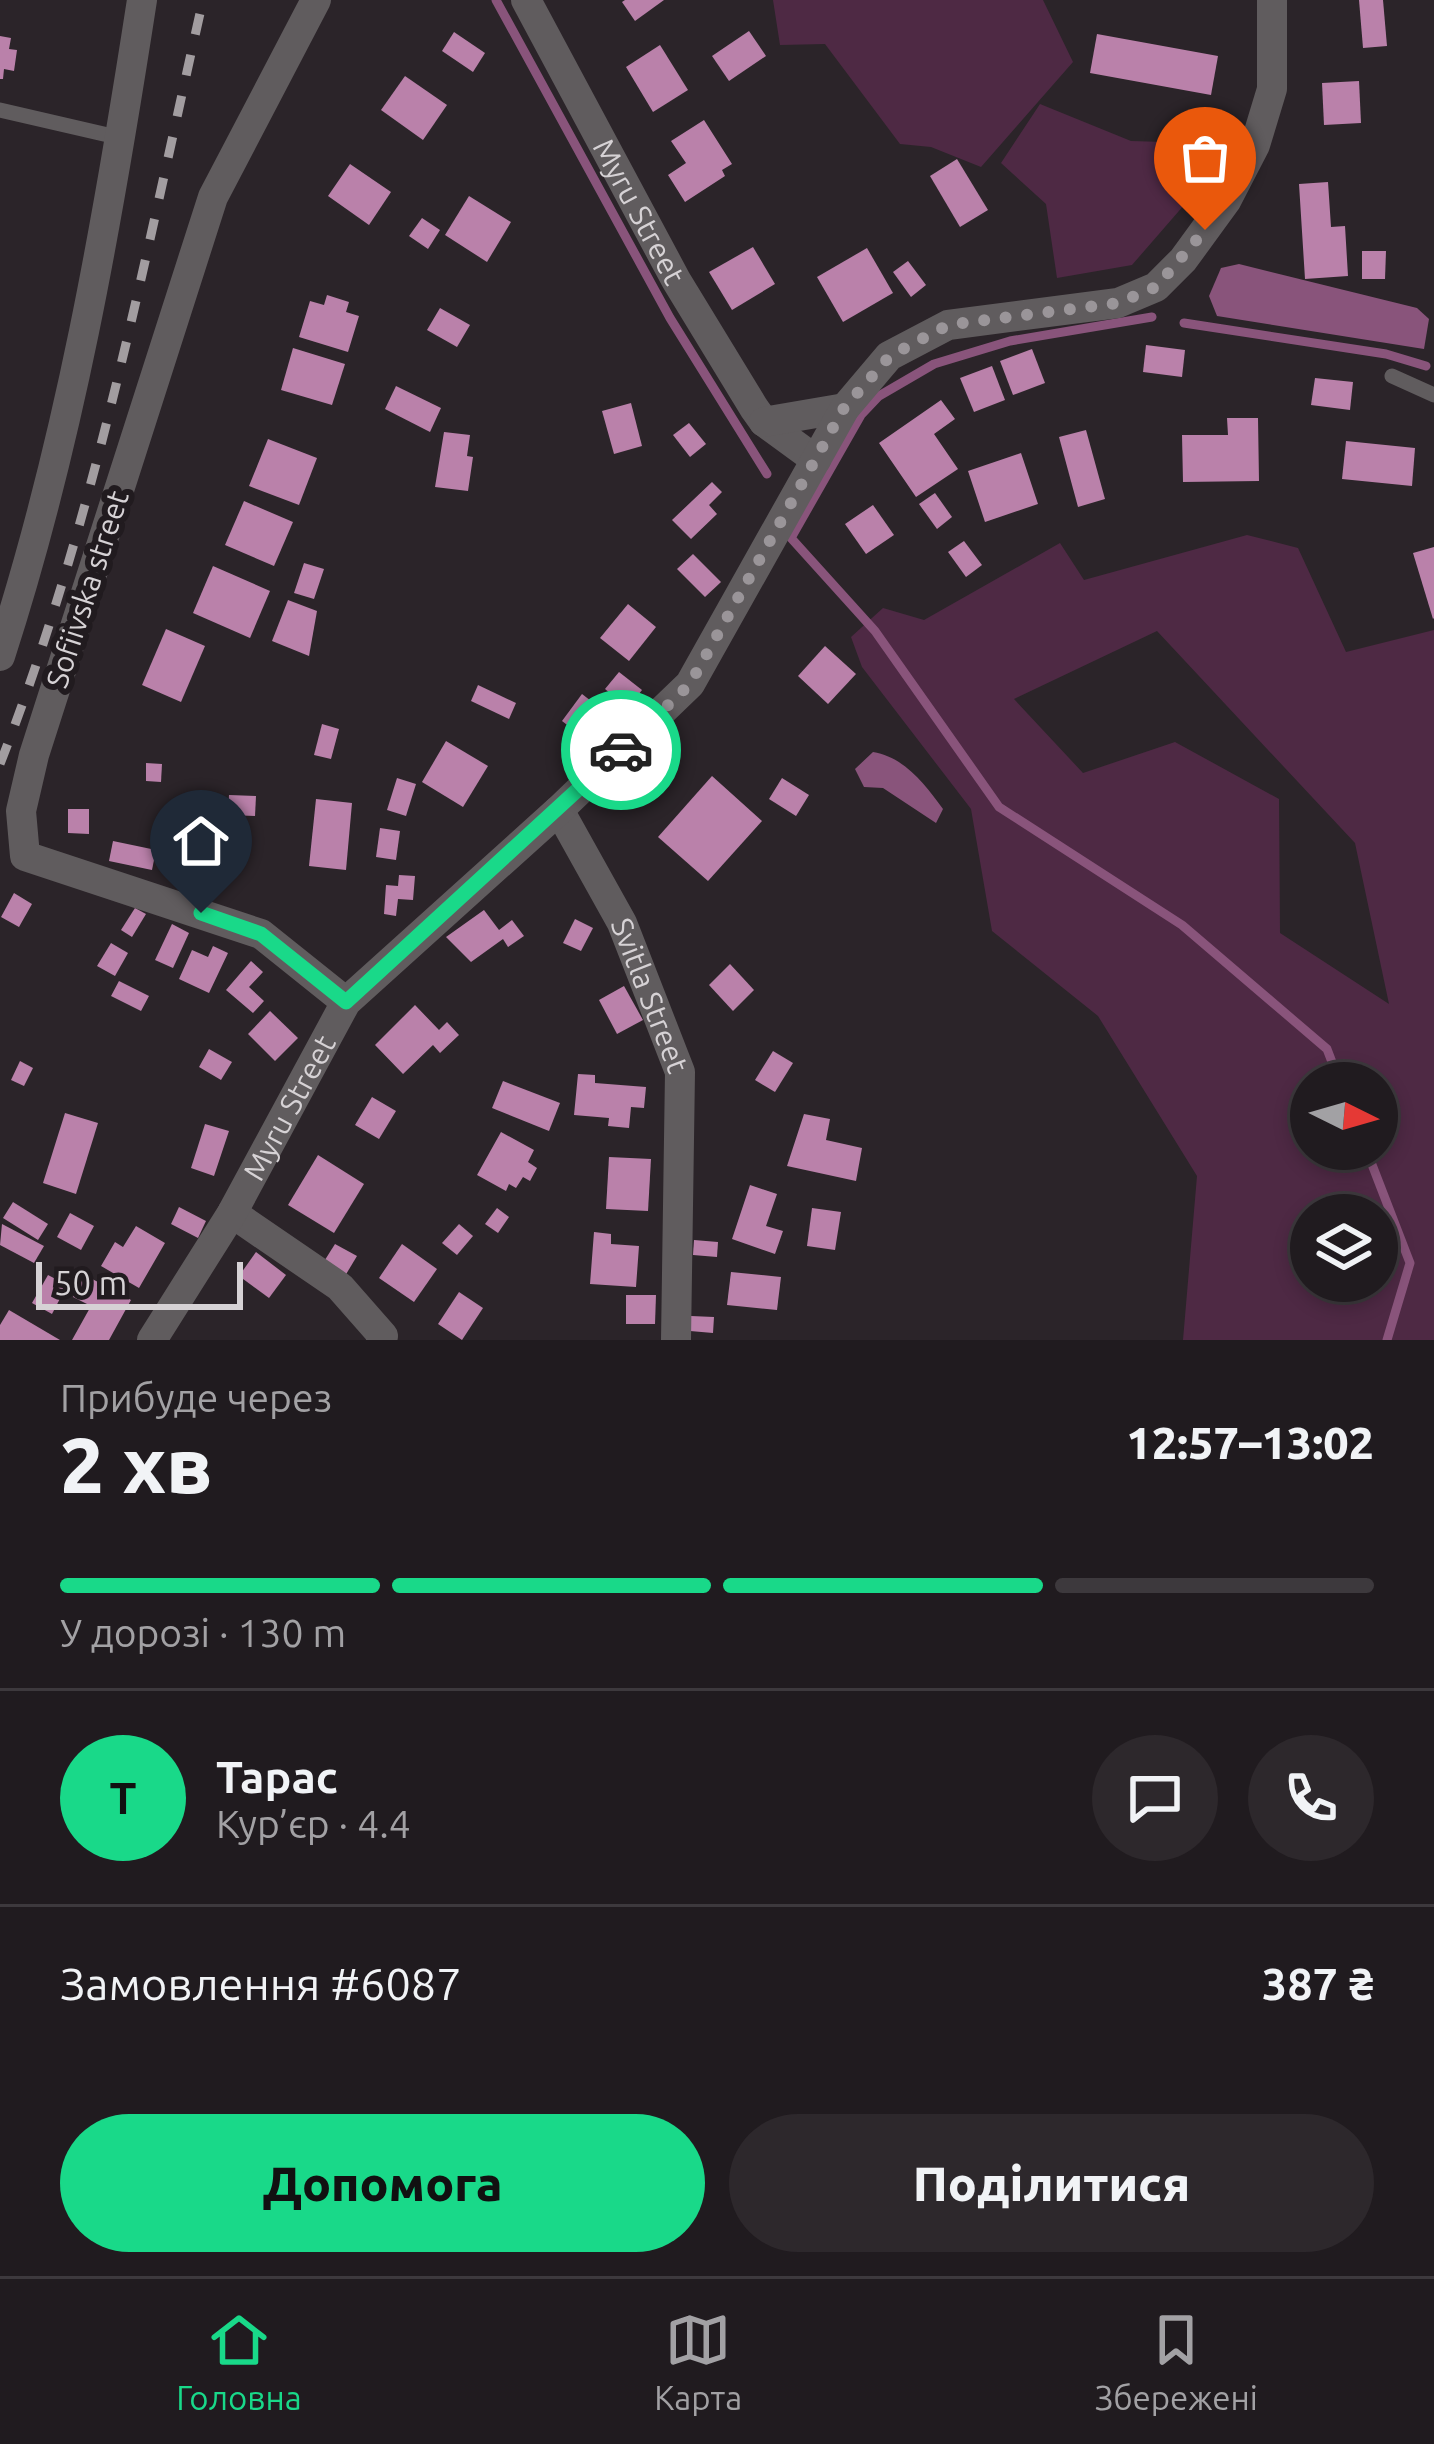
<!DOCTYPE html>
<html lang="uk">
<head>
<meta charset="utf-8">
<style>
  :root { --surface:#201b1f; --page:#2d282c; --text:#f1f3f6; --muted:#a2a1a4; --line:#3d393d; --accent:#19d989 }
  body { margin:0; font-family:Ubuntu,sans-serif; background:var(--page); color:var(--text); height:100vh; display:flex; flex-direction:column; font-size:45px; white-space:nowrap }
  * { box-sizing:border-box; margin:0 }
  p { font-size:39px; color:var(--muted) }
  .icon { flex:none; width:66px; height:66px; fill:none; stroke:currentColor; stroke-width:2; stroke-linecap:round; stroke-linejoin:round }
  .map { position:relative; height:1340px; overflow:hidden }
  .sheet { display:flex; flex-direction:column; background:var(--surface); flex:1 }
  .sheet>* { flex:none }
  .needle { width:78px; rotate:95deg }
  .controls { position:absolute; left:1290px; top:1062px; display:grid; gap:24px }
  .controls a { display:grid; place-items:center; width:108px; height:108px; border-radius:50%; background:var(--surface); box-shadow:0 6px 18px #0003,0 0 0 3px var(--line); font-size:60px }
  .scale { position:absolute; left:36px; bottom:30px; width:207px; box-sizing:border-box; padding-left:12px; border:6px solid #d6d2d5; border-top:0; font-size:33px; line-height:42px; white-space:nowrap; color:#d6d2d5; -webkit-text-stroke:9px #211b1f; paint-order:stroke }
  .pin { position:absolute; display:grid; place-items:center; width:102px; height:102px; color:#fff; margin:-123px -51px; border-radius:50% 50% 50% 0; rotate:-45deg; box-shadow:0 0 12px #0007 }
  .pin .icon { rotate:45deg }
  .courier { position:absolute; display:grid; place-items:center; width:120px; height:120px; margin:-60px; border:9px solid #19d989; border-radius:50%; background:#fff; color:#222; box-shadow:0 3px 15px #0007 }
  .summary em { font-style:normal; font-weight:800 }
  .summary div { display:flex; flex-direction:column-reverse }
  .summary { display:flex; align-items:center; justify-content:space-between; height:204px; padding:0 60px }
  h1 { font-size:78px; font-weight:800; line-height:90px }
  .bar { display:grid; grid-template-columns:repeat(4,1fr); gap:18px 12px; align-content:center; height:144px; padding:0 60px }
  .bar i { height:15px; border-radius:9px; background:var(--line) }
  .bar .selected { background:var(--accent) }
  .bar p { grid-column:span 4 }
  .line { display:flex; align-items:center; gap:30px; padding:0 60px; border-top:3px solid var(--line) }
  .line div { flex:1 }
  .round { display:grid; place-items:center; flex:none; width:126px; height:126px; border-radius:63px; background:var(--page) }
  .cta { display:flex; gap:24px; margin-top:auto; padding:24px 60px }
  .cta a { flex:1; height:138px; border-radius:72px; background:var(--accent); color:#111; font-size:48px; font-weight:800; line-height:138px; text-align:center }
  .cta a+a { background:var(--page); color:var(--text) }
  .dock { display:flex; justify-content:space-around; align-items:center; height:168px; border-top:3px solid var(--line); background:var(--surface); font-size:33px; color:var(--muted) }
  .dock a { display:grid; justify-items:center; gap:6px }
  .dock .selected { color:var(--accent) }
  .map>svg:first-child { display:block }
</style>
</head>
<body>
<div class="map">
<svg width="1434" height="1340" viewBox="0 0 1434 1340">
  <rect width="100%" height="100%" fill="#2b2429"/>
  <g fill="#4e2944" fill-rule="evenodd">
    <path d="M773,0H1043L1073,62L981,167L931,147L900,144L825,44L780,45Z"/>
    <path d="M1040,104L1131,141L1198,143V189L1132,265L1057,278L1046,204L1001,163Z"/>
    <path d="M1247,535L1298,548L1346,652L1434,630V1340H1183L1197,1176L1098,1016L992,931L971,809L862,667L851,637L883,608L924,620L1060,543L1084,580ZM1157,631L1355,843L1389,1004L1280,933L1279,799L1175,742L1083,773L1014,699ZM1311,1083H1377V1149H1311ZM1311,1215H1377V1281H1311Z"/>
  </g>
  <g fill="#89547b">
    <path d="M1239,264L1417,308L1429,319L1424,349L1217,316L1209,296L1221,268Z"/>
    <path d="M873,752C904,757 925,784 943,809L936,823L883,788L864,787L855,769Z"/>
  </g>
  <g fill="none" stroke-linecap="round" stroke-linejoin="round">
    <g stroke="#89547b" stroke-width="9">
      <path d="M496,0L670,318L767,474"/>
      <path d="M1152,317L1010,341L934,364L879,396L861,415L791,538L875,631L999,807L1182,925L1327,1049L1340,1083"/>
      <path d="M1184,323L1386,354L1426,366"/>
      <path d="M1366,1149L1410,1263L1387,1340"/>
    </g>
  </g>
  <g fill="#ba81aa">
    <path d="M625,0H664L635,21L622,2Z"/>
    <path d="M1359,0H1383L1387,46L1363,48Z"/>
    <path d="M749,31L766,56L729,81L712,56Z"/>
    <path d="M454,32L485,53L473,72L442,51Z"/>
    <path d="M1097,34L1218,56L1211,95L1090,73Z"/>
    <path d="M0,36L11,38L9,49L17,50L14,71L4,69L3,79H0Z"/>
    <path d="M660,45L688,90L653,112L626,67Z"/>
    <path d="M405,76L447,105L423,140L381,110Z"/>
    <path d="M1359,81L1361,123L1324,125L1322,83Z"/>
    <path d="M704,120L732,164L722,170L725,176L685,202L668,175L686,163L671,141Z"/>
    <path d="M957,159L988,210L960,227L930,176Z"/>
    <path d="M350,164L391,192L369,225L328,196Z"/>
    <path d="M1328,182L1331,227L1345,226L1348,276L1305,279L1299,184Z"/>
    <path d="M469,196L511,222L487,262L445,235Z"/>
    <path d="M422,218L440,230L428,249L409,236Z"/>
    <path d="M753,247L775,284L732,310L709,272Z"/>
    <path d="M867,248L893,293L843,322L817,277Z"/>
    <path d="M1362,251H1386L1385,279H1362Z"/>
    <path d="M908,261L926,285L911,297L893,272Z"/>
    <path d="M327,295L349,302L346,312L359,316L348,352L299,337L310,301L324,305Z"/>
    <path d="M440,308L470,325L457,347L427,330Z"/>
    <path d="M1146,345L1185,350L1182,377L1143,372Z"/>
    <path d="M293,348L345,364L332,405L281,390Z"/>
    <path d="M1032,349L1045,383L1013,395L1000,361Z"/>
    <path d="M992,366L1005,400L974,412L960,378Z"/>
    <path d="M1315,378L1353,382L1350,410L1311,405Z"/>
    <path d="M396,386L441,408L430,432L385,409Z"/>
    <path d="M941,400L955,419L934,434L958,469L916,497L879,443Z"/>
    <path d="M631,403L642,446L614,454L602,411Z"/>
    <path d="M1227,418H1258L1259,481L1183,482L1182,435H1228Z"/>
    <path d="M689,423L706,444L690,457L673,435Z"/>
    <path d="M1086,430L1105,499L1078,507L1059,437Z"/>
    <path d="M444,432L470,435L467,456L473,457L468,491L435,487Z"/>
    <path d="M268,439L317,458L299,505L249,486Z"/>
    <path d="M1346,441L1415,448L1412,486L1342,479Z"/>
    <path d="M1021,453L1038,504L985,522L968,471Z"/>
    <path d="M712,482L722,492L709,505L717,514L691,539L672,520Z"/>
    <path d="M935,493L952,517L937,529L919,504Z"/>
    <path d="M244,501L293,522L274,566L225,545Z"/>
    <path d="M873,505L894,535L866,554L845,524Z"/>
    <path d="M964,541L982,565L966,577L948,552Z"/>
    <path d="M1434,547V618L1433,619L1413,553Z"/>
    <path d="M693,554L721,582L705,597L677,569Z"/>
    <path d="M304,563L324,569L314,599L294,593Z"/>
    <path d="M213,566L270,591L250,638L193,613Z"/>
    <path d="M288,600L317,611L309,656L272,641Z"/>
    <path d="M628,604L656,627L629,661L600,638Z"/>
    <path d="M166,629L205,646L181,702L142,685Z"/>
    <path d="M825,646L856,674L828,704L798,676Z"/>
    <path d="M619,672L642,690L628,708L605,689Z"/>
    <path d="M478,685L516,703L509,719L471,701Z"/>
    <path d="M582,694L608,714L588,741L562,721Z"/>
    <path d="M322,724L339,729L331,759L314,755Z"/>
    <path d="M446,741L488,766L463,807L422,782Z"/>
    <path d="M146,763L162,764L161,782L146,781Z"/>
    <path d="M712,776L762,821L708,881L658,837Z"/>
    <path d="M397,778L416,784L406,816L387,810Z"/>
    <path d="M782,778L809,795L796,816L769,799Z"/>
    <path d="M229,795L256,796L255,816L228,815Z"/>
    <path d="M316,799L352,803L346,870L309,866Z"/>
    <path d="M68,809H89V834L68,833Z"/>
    <path d="M380,828L400,831L396,860L376,857Z"/>
    <path d="M113,841L156,850L152,870L109,861Z"/>
    <path d="M399,875L415,876L413,900L398,899L396,916L384,914L386,885L398,886Z"/>
    <path d="M14,893L32,904L19,927L1,917Z"/>
    <path d="M135,908L146,914L132,937L121,930Z"/>
    <path d="M484,910L499,930L512,920L524,936L508,947L503,939L471,962L446,937Z"/>
    <path d="M575,919L593,928L581,951L563,943Z"/>
    <path d="M172,924L189,933L173,968L155,960Z"/>
    <path d="M111,943L128,953L115,976L97,966Z"/>
    <path d="M213,946L228,953L209,993L179,979L192,950L208,957Z"/>
    <path d="M251,961L263,972L249,987L264,1001L253,1013L226,990Z"/>
    <path d="M730,964L754,990L733,1011L709,985Z"/>
    <path d="M119,981L149,996L141,1011L111,996Z"/>
    <path d="M624,986L643,1020L617,1034L599,1000Z"/>
    <path d="M415,1005L439,1030L447,1022L459,1035L440,1053L433,1045L403,1074L375,1045Z"/>
    <path d="M270,1011L298,1038L275,1061L248,1034Z"/>
    <path d="M209,1049L232,1062L221,1080L199,1067Z"/>
    <path d="M773,1051L793,1063L775,1092L755,1080Z"/>
    <path d="M20,1061L33,1068L24,1086L11,1080Z"/>
    <path d="M578,1074L595,1075V1083L646,1087L644,1108L631,1107L629,1128L608,1126L609,1118L574,1115Z"/>
    <path d="M503,1081L560,1103L549,1131L492,1108Z"/>
    <path d="M372,1097L396,1111L379,1139L355,1125Z"/>
    <path d="M65,1113L98,1123L76,1194L43,1183Z"/>
    <path d="M804,1114L830,1119L826,1140L862,1148L856,1181L787,1166Z"/>
    <path d="M205,1124L229,1131L214,1176L191,1168Z"/>
    <path d="M501,1132L534,1150L528,1162L537,1168L530,1181L523,1177L516,1188L509,1184L506,1191L477,1175Z"/>
    <path d="M318,1155L364,1184L334,1233L288,1205Z"/>
    <path d="M609,1157L651,1159L648,1211L606,1209Z"/>
    <path d="M750,1185L777,1194L766,1226L783,1231L775,1254L732,1239Z"/>
    <path d="M13,1202L48,1224L38,1240L3,1218Z"/>
    <path d="M179,1207L206,1221L198,1238L171,1224Z"/>
    <path d="M497,1208L509,1217L498,1233L485,1224Z"/>
    <path d="M812,1208L841,1212L835,1250L807,1246Z"/>
    <path d="M70,1213L94,1226L81,1250L57,1237Z"/>
    <path d="M2,1224L44,1246L34,1263L0,1245Z"/>
    <path d="M459,1224L473,1236L457,1255L442,1243Z"/>
    <path d="M136,1226L165,1243L139,1288L101,1266L115,1242L123,1247Z"/>
    <path d="M594,1232L611,1234V1244L639,1246L636,1287L590,1284Z"/>
    <path d="M694,1240L718,1242L717,1257L693,1255Z"/>
    <path d="M335,1244L357,1256L345,1276L323,1263Z"/>
    <path d="M402,1244L437,1269L414,1302L379,1278Z"/>
    <path d="M256,1252L286,1275L269,1298L239,1276Z"/>
    <path d="M731,1272L781,1277L777,1310L727,1305Z"/>
    <path d="M48,1275L67,1285L52,1314L32,1303Z"/>
    <path d="M85,1275L131,1300L109,1340H72L91,1306L73,1297Z"/>
    <path d="M459,1292L483,1308L462,1340L438,1324Z"/>
    <path d="M626,1295H656L655,1324H626Z"/>
    <path d="M9,1310L60,1340H0V1325Z"/>
    <path d="M691,1316L714,1317L713,1333L690,1331Z"/>
  </g>
  <g fill="none" stroke-linecap="round" stroke-linejoin="round">
    <g stroke="#605c5e" stroke-width="15">
      <path d="M0,110L121,138"/>
      <path d="M1392,376L1434,395"/>
    </g>
    <g stroke="#605c5e" stroke-width="30">
      <path d="M316,0L213,197L34,755L21,811L25,856L261,934L346,1002"/>
      <path id="s1" d="M526,0L676,280L754,408L764,422L816,460"/>
      <path d="M764,422L845,408"/>
      <path d="M0,656C69,444 108,220 142,0"/>
      <path id="s2" d="M559,810L622,923L680,1072L676,1340"/>
      <path d="M232,1213L340,1287L383,1336L381,1340"/>
      <path id="s3" d="M152,1340L232,1213L346,1002L559,810L690,684L845,408L889,356L948,325L1118,303L1156,287L1183,260L1226,201L1255,145L1272,89V0"/>
    </g>
    <path stroke="#a29da0" stroke-width="9" stroke-dasharray="21 21" stroke-linecap="butt" d="M0,764C96,519 145,256 203,0"/>
  </g>
  <g fill="none" stroke-linecap="round" stroke-linejoin="round">
    <path stroke="#9a9599" stroke-width="12" stroke-dasharray="0 21.6" d="M621,750L690,684L844,408L890,356L948,325L1118,303L1156,287L1205,230"/>
    <path stroke="#19d989" stroke-width="15" d="M201,913L261,934L346,1002L621,750"/>
  </g>
  <g text-anchor="middle" dominant-baseline="central" stroke-width="12" stroke-linejoin="round" paint-order="stroke">
    <g font-size="30" fill="#d6d2d5" stroke="#211b1f">
      <text stroke="none"><textPath href="#s1" startOffset="240">Myru Street</textPath></text>
      <text transform="translate(87 589) rotate(-72)">Sofiivska street</text>
      <text stroke="none"><textPath href="#s2" startOffset="207">Svitla Street</textPath></text>
      <text stroke="none"><textPath href="#s3" startOffset="270">Myru Street</textPath></text>
    </g>
  </g>
</svg>
<div class="controls">
<a><svg class="needle" viewBox="-14 -14 28 28"><path d="M0-13l5 13h-10z" fill="#e53935"/><path d="M0 13l5-13h-10z" fill="#a2a1a4"/></svg></a>
<a><svg class="icon" aria-label="layers" viewBox="0 0 24 24"><path d="M12 4l9 5-9 5-9-5zM3 14l9 5 9-5"/></svg></a>
</div>
<div class="scale">50 m</div>
<div class="pin" style="left:1205px;top:230px;background:#ea580c"><svg class="icon" aria-label="bag" viewBox="0 0 24 24"><path d="M5 8h14l-1 12H6zM9 8a3 3 0 0 1 6 0"/></svg></div>
<div class="pin" style="left:201px;top:913px;background:#1f2937"><svg class="icon" aria-label="home" viewBox="0 0 24 24"><path d="M3 11l9-7 9 7M6 9v11h12V9"/></svg></div>
<div class="courier" style="left:621px;top:750px"><svg class="icon" aria-label="car" viewBox="0 0 24 24"><path d="M5 17H2v-5l4-1 3-4h7l3 4 3 1v5h-3M9 17h6M6 11h13"/><circle cx="7" cy="17" r="2"/><circle cx="17" cy="17" r="2"/></svg></div>
</div>
<section class="sheet">
<div class="summary"><div><h1>2 хв</h1><p>Прибуде через</p></div><em>12:57–13:02</em></div>
<div class="bar"><i class="selected"></i><i class="selected"></i><i class="selected"></i><i></i><p>У дорозі · 130 m</p></div>
<div class="line" style="height:216px"><b class="round" style="background:var(--accent);color:#111">Т</b><div><b>Тарас</b><p>Кур’єр · 4.4</p></div><a class="round"><svg class="icon" aria-label="chat" viewBox="0 0 24 24"><path d="M4 5h16v11H9l-5 4z"/></svg></a><a class="round"><svg class="icon" aria-label="phone" viewBox="0 0 24 24"><path d="M5 4h4l2 5-3 2q2 4 5 5l2-3 5 2v4C11 20 4 13 5 4z"/></svg></a></div>
<div class="line" style="height:156px"><div>Замовлення #6087</div><b>387 ₴</b></div>
<div class="cta"><a>Допомога</a><a>Поділитися</a></div>
</section>
<nav class="dock">
<a class="selected"><svg class="icon" aria-label="home" viewBox="0 0 24 24"><path d="M3 11l9-7 9 7M6 9v11h12V9"/></svg>Головна</a>
<a><svg class="icon" aria-label="map" viewBox="0 0 24 24"><path d="M3 6l6-2 6 2 6-2v14l-6 2-6-2-6 2zM9 4v14M15 6v14"/></svg>Карта</a>
<a><svg class="icon" aria-label="saved" viewBox="0 0 24 24"><path d="M7 4h10v16l-5-4-5 4z"/></svg>Збережені</a>
</nav>
</body>
</html>
